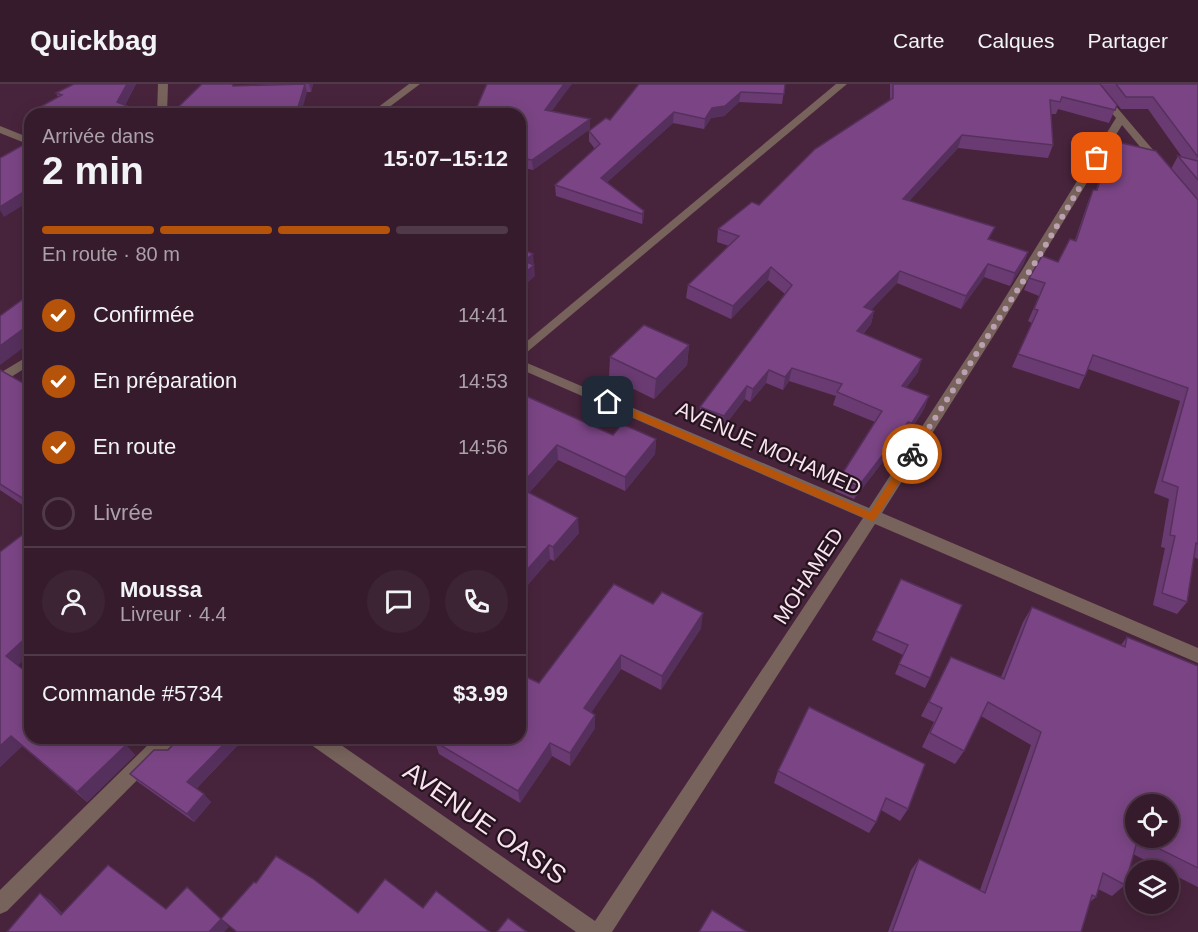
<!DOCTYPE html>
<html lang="fr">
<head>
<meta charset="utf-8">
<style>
  :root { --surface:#361b2d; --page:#3d2435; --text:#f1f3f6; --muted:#aaa1aa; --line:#503949; --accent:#b45309 }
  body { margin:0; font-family:Arial,sans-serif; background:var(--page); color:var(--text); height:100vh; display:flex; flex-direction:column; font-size:22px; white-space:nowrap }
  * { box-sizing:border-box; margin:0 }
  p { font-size:20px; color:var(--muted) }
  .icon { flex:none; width:33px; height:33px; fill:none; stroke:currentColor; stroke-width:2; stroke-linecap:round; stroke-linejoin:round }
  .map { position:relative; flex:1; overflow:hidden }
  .side { position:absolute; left:24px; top:24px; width:502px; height:636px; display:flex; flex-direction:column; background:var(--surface); border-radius:18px; box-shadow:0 3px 15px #0003,0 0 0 2px var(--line) }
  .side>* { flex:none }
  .buttons { position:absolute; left:1125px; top:710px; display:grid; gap:12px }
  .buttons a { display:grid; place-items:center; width:54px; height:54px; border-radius:50%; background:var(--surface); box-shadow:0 3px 15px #0003,0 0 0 2px var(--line); font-size:30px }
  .pin { position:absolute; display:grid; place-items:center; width:51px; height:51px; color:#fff; margin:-26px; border-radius:12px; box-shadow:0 3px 9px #0006 }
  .courier { position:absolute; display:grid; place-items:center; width:60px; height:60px; margin:-30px; border:4px solid #b45309; border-radius:50%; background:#fff; color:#222; box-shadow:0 2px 8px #0007 }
  .overview em { font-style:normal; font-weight:700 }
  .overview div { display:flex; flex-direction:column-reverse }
  .overview { display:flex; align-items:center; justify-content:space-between; height:102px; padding:0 18px }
  h1 { font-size:39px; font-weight:700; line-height:45px }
  .bar { display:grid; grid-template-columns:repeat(4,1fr); gap:9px 6px; align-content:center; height:72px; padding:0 18px }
  .bar i { height:8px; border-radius:4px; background:var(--line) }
  .bar .current { background:var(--accent) }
  .bar p { grid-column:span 4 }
  .line { display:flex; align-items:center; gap:15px; padding:0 18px; border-top:2px solid var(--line) }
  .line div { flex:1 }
  .round { display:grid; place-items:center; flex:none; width:63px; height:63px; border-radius:32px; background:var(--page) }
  ol { padding:0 18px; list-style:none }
  li { display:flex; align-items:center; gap:18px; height:66px }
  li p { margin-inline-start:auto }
  li .icon { padding:6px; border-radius:50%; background:var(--accent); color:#fff; stroke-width:4 }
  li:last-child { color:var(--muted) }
  li i { width:33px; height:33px; border:3px solid var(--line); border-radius:50% }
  header { display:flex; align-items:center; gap:36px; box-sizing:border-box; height:84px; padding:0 30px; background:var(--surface); border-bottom:2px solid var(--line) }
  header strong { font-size:28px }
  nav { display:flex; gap:33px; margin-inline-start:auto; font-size:21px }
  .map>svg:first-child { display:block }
</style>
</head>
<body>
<header>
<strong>Quickbag</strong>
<nav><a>Carte</a><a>Calques</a><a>Partager</a></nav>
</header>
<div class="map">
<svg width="1198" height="848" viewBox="0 0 1198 848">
  <rect width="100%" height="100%" fill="#48243c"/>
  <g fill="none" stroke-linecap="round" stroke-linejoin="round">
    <g fill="#77635b" fill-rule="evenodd">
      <path d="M158,0H168L167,30H157Z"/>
      <path d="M409,0H420L380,30H369Z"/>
      <path d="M836,0H847L520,274V263Z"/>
      <path d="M1087,0H1097L1165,80L1160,83L1156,82L1122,41L1001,240L882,429L1198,564V579L875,440L612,848H576L310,660L307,654H331L595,837L863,434L520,285V276L869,424L990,238L1116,34Z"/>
      <path d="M0,42L30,54V61L0,49Z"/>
      <path d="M30,271V281L0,300V289Z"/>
      <path d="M155,654H176L173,660L7,827L0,830V806Z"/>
    </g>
  </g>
  <g fill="#6a3b72">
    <path d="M74,0H136L125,21L30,30V36L27,30L58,13L56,9Z"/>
    <path d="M274,0H313L311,8H307L233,2Z"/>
    <path d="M639,0H785L782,20L739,18L724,32L711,34L704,45L673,39L607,98L644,127L643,137L642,140L556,112L555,101L595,65L589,57V47L610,36Z"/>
    <path d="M890,0H1100L1117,21L1109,39L1058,25L1056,30H1051L1053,61L1048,74L958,64L909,117L990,155L1028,168L1023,181L1010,202L984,193L961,225L897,199L871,226L874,227L871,240L863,250L918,288L906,303L929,312L924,325L907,352L904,350L854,415L835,407L839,395L875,338L833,321L836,312L789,297L783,306L766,299L750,318L745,315L722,345L699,336L700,323L785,210L768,196L731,235L686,214L688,201L729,162L717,158L718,145L759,121L890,16Z"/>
    <path d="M1100,0H1198V475L1194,473L1187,518L1177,530L1153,521L1165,464L1161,463L1169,415L1154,409L1180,317L1088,285L1079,305L1012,283L1032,239L1028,237L1039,212L1024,206L1029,194L1058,178L1075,156L1088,118L1093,106H1096L1107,70L1113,57L1171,85L1178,72L1182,73L1148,25H1121Z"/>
    <path d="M477,23L552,27L590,35V45L533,86L520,83V30H478Z"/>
    <path d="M689,261L687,281L654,315L609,293L610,273Z"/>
    <path d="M0,286L30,303V426L0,406Z"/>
    <path d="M520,318L613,351L656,355L655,370L625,407L558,376L529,409L579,449L554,477L550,475L520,510Z"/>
    <path d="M30,445V571L18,581L30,654L126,661L135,671L87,718L22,662L0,683V468Z"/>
    <path d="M901,495L930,594L925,604L895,590L903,571L872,556Z"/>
    <path d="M1032,523L1121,561L1127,553L1198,582V803L1168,788V786H1164L1133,770L1125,801L1112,812L1098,805L1096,813L1090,818L1081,848H888L911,786L919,775L980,806L1031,661L981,632L964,667L955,680L922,663L934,638L921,632L951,573L1001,593L1023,538Z"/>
    <path d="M701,544L661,606L621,585L591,628L595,644L570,682L552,672L520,719L439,670L435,658L539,599Z"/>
    <path d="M809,623L908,725L900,737L881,726L876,738L869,749L774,699L778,687Z"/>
    <path d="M180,654H231L237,662L196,705L211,718L194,738L138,698L130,690L168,666Z"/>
  </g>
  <g fill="#56305d">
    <path d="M127,0H136L121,28L117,18Z"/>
    <path d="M305,0L307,8L301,30H296Z"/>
    <path d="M309,0H313L311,8Z"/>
    <path d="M564,0H572L546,35L545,26Z"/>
    <path d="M741,8L739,18L724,32L711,34L704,45L705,35L712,24Z"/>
    <path d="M674,28L673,39L601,104V94Z"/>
    <path d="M590,35V45L533,86L532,76Z"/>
    <path d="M962,51L958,64L900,127L903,115Z"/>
    <path d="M30,104V117L4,133L0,126V123Z"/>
    <path d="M644,127L643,137L642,140V130Z"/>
    <path d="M1028,168L1023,181L1010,202L1015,189Z"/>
    <path d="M533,170L534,181L524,177Z"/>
    <path d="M988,180L984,193L961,225L966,212Z"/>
    <path d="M534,181L535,192L520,206V193Z"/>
    <path d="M771,183L768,196L731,235L733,222Z"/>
    <path d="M900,187L897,199L861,236L864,223Z"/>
    <path d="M874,227L871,240L853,260L857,247Z"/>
    <path d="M30,240V259L0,281V262Z"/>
    <path d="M689,261L687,281L654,315L656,295Z"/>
    <path d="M922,275L918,288L898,315L902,302Z"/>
    <path d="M792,284L789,297L783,306L785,293Z"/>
    <path d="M769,286L766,299L750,318L753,305Z"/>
    <path d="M747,302L745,315L722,345L724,332Z"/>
    <path d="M929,312L924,325L907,352L912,339Z"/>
    <path d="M908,338L904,350L854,415L858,403Z"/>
    <path d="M656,355L655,370L625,407V393Z"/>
    <path d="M557,361L558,376L521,418L520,402Z"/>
    <path d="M578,434L579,449L554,477L553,463Z"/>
    <path d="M549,461L550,475L520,510V494Z"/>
    <path d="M703,529L701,544L661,606L662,592Z"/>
    <path d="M30,550V571L16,583L6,572Z"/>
    <path d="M621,571V585L585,638L584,624Z"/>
    <path d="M595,631V644L570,682V669Z"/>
    <path d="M11,652L22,662L0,683V662Z"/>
    <path d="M230,654H231L237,662L194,707L187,698Z"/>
    <path d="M550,659L552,672L520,719L518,707Z"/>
    <path d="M126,661L135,671L87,718L77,708Z"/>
    <path d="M204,710L211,718L194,738L187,730Z"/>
    <path d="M40,809L51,817L72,839L61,831Z"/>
    <path d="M221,835L229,843L224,848H209Z"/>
  </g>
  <g fill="#7b4585" stroke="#56305d" stroke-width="1.5" fill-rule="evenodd">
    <path d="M74,0H127L117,18L148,30H30V31L27,30L62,11L56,9Z"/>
    <path d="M202,0H232L233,2L305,0L296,30H171Z"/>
    <path d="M487,0H564L545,26L590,35L532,76L520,74V30H504L505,28L477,23Z"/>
    <path d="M639,0H785L784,10L741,8L725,22L712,24L705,35L674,28L601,94L644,127L642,130L555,101L600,60L589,47L606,34L610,36Z"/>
    <path d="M893,0H1100L1117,21L1115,26L1062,13L1060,18L1050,16L1053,61L962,51L903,115L995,143L988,155L1028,168L1015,189L988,180L966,212L900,187L864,223L874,227L857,247L922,275L902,302L929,312L912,339L908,338L858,403L839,395L882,327L837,308L842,300L792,284L785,293L769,286L753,305L747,302L724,332L700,323L792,201L771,183L733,222L688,201L739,152L718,145L752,118L759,121L815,65L893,14Z"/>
    <path d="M1116,0H1198V73L1153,13H1126Z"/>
    <path d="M30,57V104L0,123V74Z"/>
    <path d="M1113,57L1156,67L1198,116V460L1196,459L1187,518L1162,509L1175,452L1170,451L1178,403L1162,397L1188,304L1093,271L1085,292L1018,270L1038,226L1034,225L1045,199L1029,194L1042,172L1058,178L1070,155L1076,157L1093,106H1097Z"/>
    <path d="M1178,72L1198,77V96Z"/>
    <path d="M520,164L533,170L524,177L534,181L520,193Z"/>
    <path d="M30,210V240L0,262V232Z"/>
    <path d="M644,241L689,261L656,295L610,273Z"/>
    <path d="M0,286L30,303V419L0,400Z"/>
    <path d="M526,312L613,351L622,340L656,355L625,393L557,361L520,402V318Z"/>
    <path d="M520,404L578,434L553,463L549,461L520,494Z"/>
    <path d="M30,445V550L6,572L30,591V654H118L126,661L77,708L11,652L0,662V468Z"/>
    <path d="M901,495L962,521L930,594L899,580L908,561L876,547Z"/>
    <path d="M614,500L653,520L662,508L703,529L662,592L621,571L584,624L595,631L570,669L550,659L518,707L435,658L437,654H520V590L539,599Z"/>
    <path d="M1032,523L1125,563L1127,553L1198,582V784L1138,754L1125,801L1103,789L1096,813L1092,811L1081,848H892L919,775L985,809L1041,648L988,618L964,667L930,649L942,624L929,618L951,573L1004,595ZM1136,720H1168V753H1136Z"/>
    <path d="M809,623L925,680L908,725L886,714L876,738L778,687Z"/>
    <path d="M180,654H230L187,698L204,710L187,730L130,690L154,666H168Z"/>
    <path d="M276,772L312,794L358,829L385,795L423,824L436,807L490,848H237L221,835L254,798L256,799Z"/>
    <path d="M108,781L166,825L187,803L221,835L209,848H7L40,809L61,831Z"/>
    <path d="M712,826L747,848H699Z"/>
    <path d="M508,834L527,848H497Z"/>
  </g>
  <path fill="#b45309" d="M608,315L870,428L909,368L912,367L917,370L875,436L872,437L605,321V316Z"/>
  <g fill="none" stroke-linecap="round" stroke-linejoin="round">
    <path stroke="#bca0b1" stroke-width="6" stroke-dasharray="0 10.8" d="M912,370L1038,174L1097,74"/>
  </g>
  <g text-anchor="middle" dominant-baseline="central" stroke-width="4.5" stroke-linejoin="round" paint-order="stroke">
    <g font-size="21" fill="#fae2f0" stroke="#24141e">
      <text transform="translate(769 364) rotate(24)">AVENUE MOHAMED</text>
      <text transform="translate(808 492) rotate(-57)">MOHAMED</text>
    </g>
    <g font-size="26" fill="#fae2f0" stroke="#24141e">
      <text transform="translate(485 739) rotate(35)">AVENUE OASIS</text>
    </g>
  </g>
</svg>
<div class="buttons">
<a><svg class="icon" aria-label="locate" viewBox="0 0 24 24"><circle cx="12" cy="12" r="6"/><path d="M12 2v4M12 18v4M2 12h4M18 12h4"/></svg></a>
<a><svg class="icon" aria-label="layers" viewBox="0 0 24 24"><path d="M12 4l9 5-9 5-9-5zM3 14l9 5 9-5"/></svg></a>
</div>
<div class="pin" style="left:1097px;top:74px;background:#ea580c"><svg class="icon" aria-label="bag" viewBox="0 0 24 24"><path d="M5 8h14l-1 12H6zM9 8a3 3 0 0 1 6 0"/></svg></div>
<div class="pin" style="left:608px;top:318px;background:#1f2937"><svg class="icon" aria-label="home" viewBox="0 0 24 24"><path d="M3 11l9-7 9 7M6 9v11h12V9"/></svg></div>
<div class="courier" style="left:912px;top:370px"><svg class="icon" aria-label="bike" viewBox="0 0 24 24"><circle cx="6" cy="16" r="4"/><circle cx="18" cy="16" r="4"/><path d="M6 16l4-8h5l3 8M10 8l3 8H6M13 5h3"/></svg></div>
<section class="side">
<div class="overview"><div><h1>2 min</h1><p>Arrivée dans</p></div><em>15:07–15:12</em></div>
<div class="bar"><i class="current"></i><i class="current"></i><i class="current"></i><i></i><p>En route · 80 m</p></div>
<ol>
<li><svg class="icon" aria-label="check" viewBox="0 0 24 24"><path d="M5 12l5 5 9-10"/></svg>Confirmée<p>14:41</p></li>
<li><svg class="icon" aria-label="check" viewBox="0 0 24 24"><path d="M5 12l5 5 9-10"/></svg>En préparation<p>14:53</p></li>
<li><svg class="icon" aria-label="check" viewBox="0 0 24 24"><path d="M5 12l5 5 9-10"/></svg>En route<p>14:56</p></li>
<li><i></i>Livrée</li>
</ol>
<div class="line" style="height:108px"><a class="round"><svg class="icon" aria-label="person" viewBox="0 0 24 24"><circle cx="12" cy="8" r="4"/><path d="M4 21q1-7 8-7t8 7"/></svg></a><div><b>Moussa</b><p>Livreur · 4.4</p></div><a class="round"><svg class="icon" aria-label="chat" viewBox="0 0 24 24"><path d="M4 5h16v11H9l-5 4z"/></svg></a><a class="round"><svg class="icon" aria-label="phone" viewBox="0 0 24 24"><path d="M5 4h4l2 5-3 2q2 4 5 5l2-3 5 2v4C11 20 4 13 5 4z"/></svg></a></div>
<div class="line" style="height:78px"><div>Commande #5734</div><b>$3.99</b></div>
</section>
</div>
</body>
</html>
